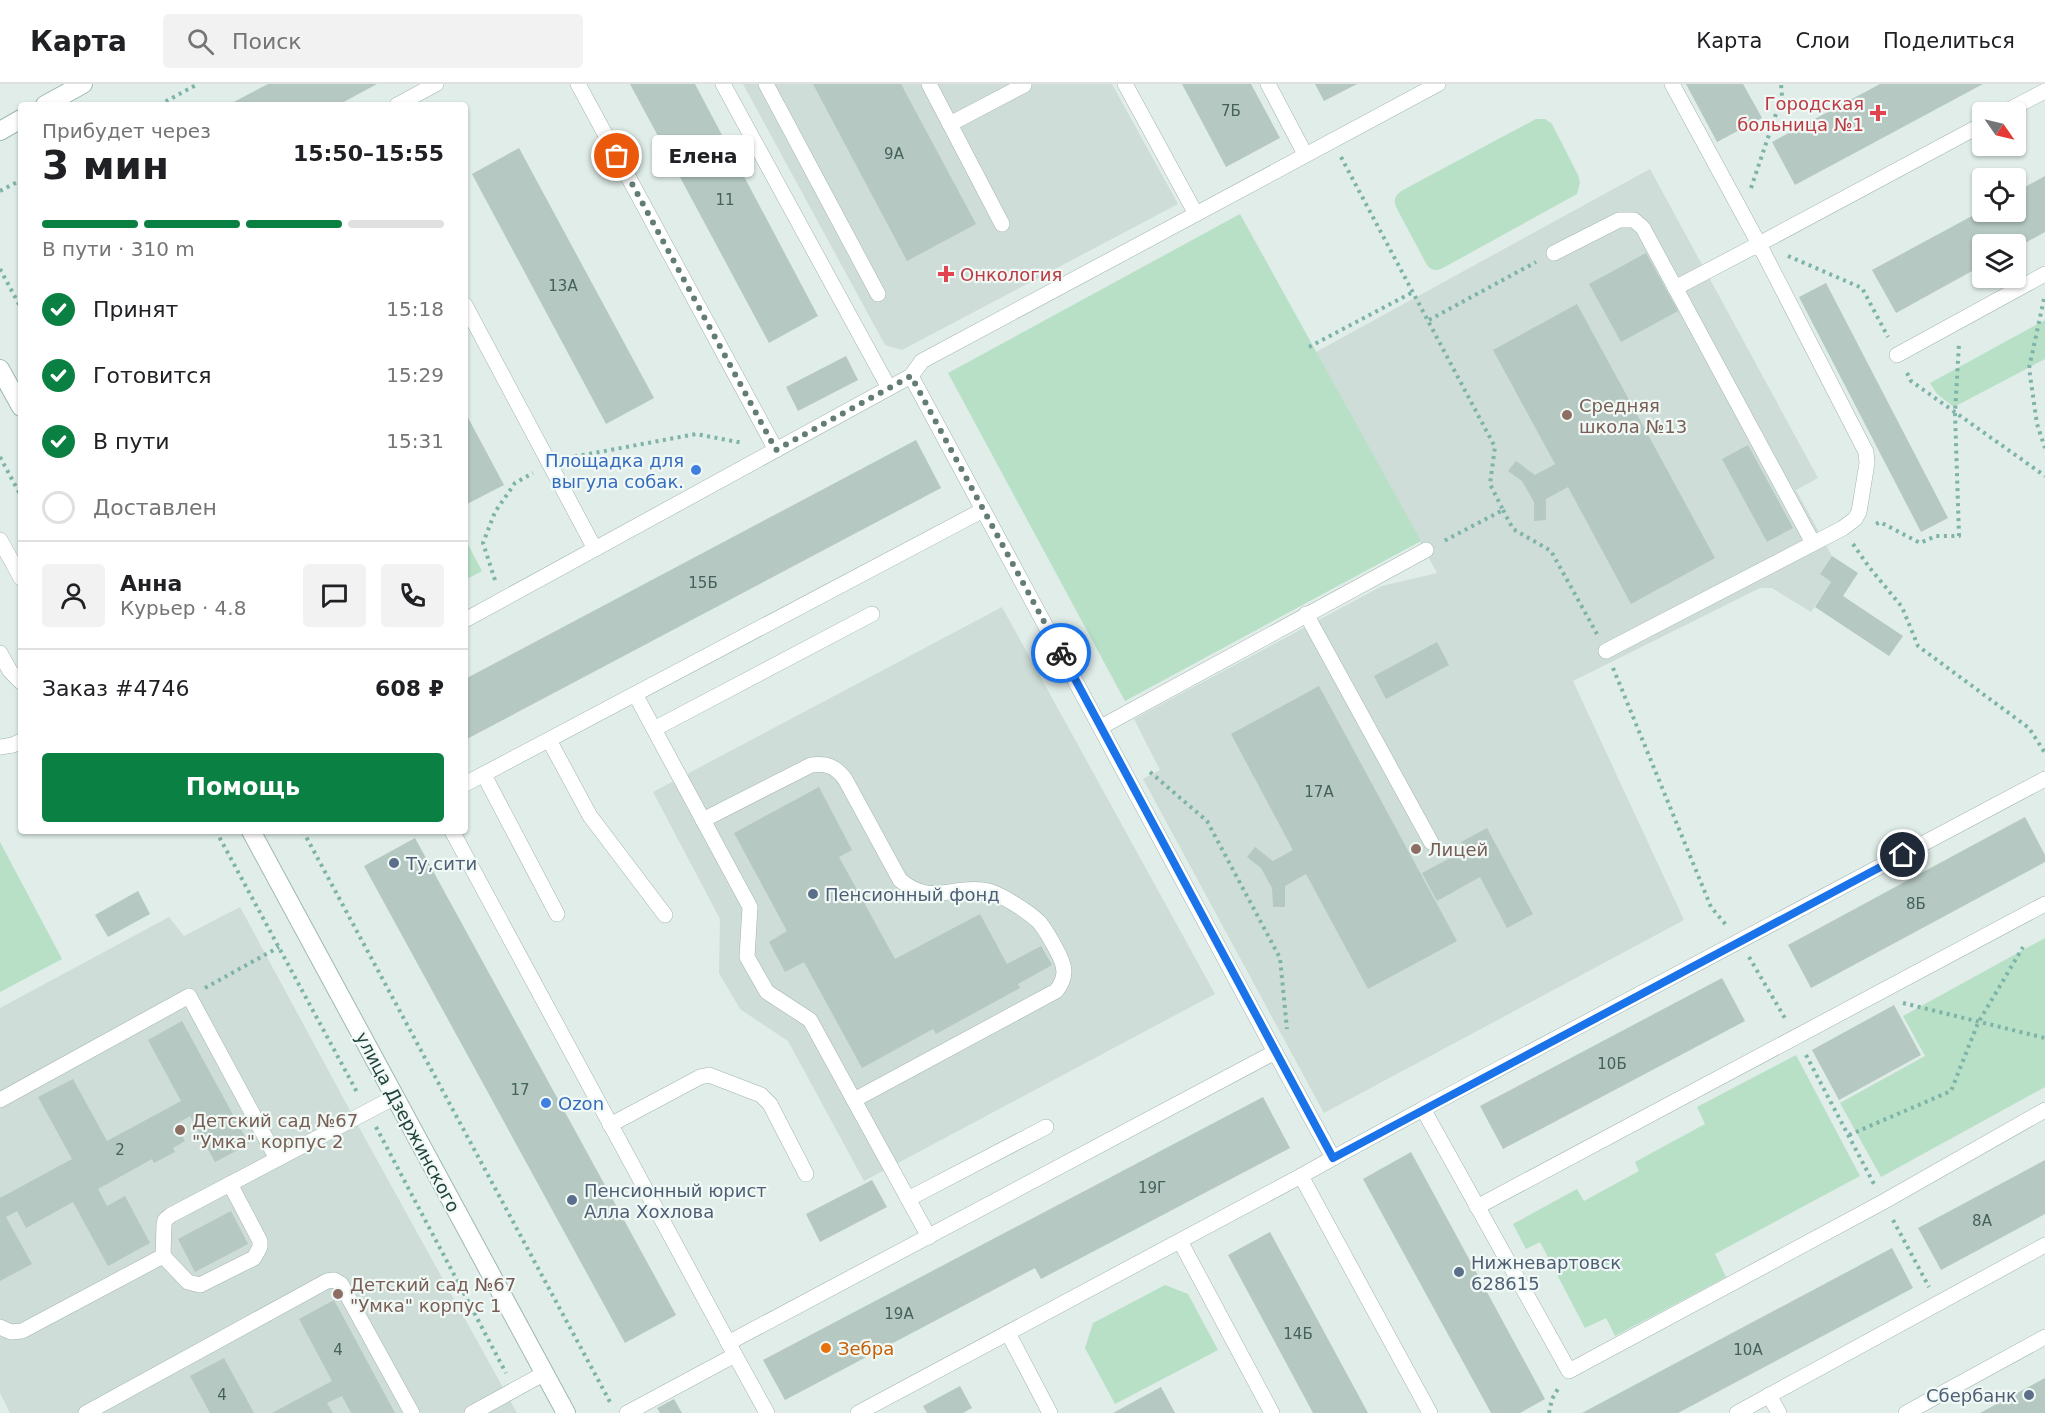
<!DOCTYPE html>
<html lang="ru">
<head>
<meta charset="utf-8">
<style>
  :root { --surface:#fff; --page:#f2f2f2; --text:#202124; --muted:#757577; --line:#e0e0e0; --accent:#0b8043 }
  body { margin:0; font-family:"DejaVu Sans",sans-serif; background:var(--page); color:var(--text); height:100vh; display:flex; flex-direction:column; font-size:22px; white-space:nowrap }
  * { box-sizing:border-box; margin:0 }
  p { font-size:20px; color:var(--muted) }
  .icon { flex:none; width:33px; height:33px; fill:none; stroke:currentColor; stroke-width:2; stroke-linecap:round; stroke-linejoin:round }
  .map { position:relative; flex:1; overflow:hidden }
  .details { position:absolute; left:18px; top:18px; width:450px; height:732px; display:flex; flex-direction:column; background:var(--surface); border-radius:6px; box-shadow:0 2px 4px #0004 }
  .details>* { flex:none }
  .needle { width:39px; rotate:124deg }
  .buttons { position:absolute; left:1972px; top:18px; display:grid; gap:12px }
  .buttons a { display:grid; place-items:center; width:54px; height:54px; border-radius:6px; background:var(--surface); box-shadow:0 2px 4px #0004; font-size:30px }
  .pin { position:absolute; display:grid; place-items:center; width:51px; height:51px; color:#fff; margin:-26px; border:3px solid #fff; border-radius:50%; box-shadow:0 2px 6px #0007 }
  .courier { position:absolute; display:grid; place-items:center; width:60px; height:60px; margin:-30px; border:4px solid #1a73e8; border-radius:50%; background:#fff; color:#222; box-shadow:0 2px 8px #0007 }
  .bubble { position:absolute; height:42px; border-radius:6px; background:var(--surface); box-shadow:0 2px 4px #0004; font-size:20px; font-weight:800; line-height:42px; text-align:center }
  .overview em { font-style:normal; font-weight:800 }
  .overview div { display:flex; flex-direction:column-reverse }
  .overview { display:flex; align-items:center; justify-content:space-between; height:102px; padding:0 24px }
  h1 { font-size:39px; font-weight:800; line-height:45px }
  .bar { display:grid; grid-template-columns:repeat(4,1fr); gap:9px 6px; align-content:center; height:72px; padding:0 24px }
  .bar i { height:8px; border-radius:4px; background:var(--line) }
  .bar .current { background:var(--accent) }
  .bar p { grid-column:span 4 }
  .line { display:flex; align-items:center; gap:15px; padding:0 24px; border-top:2px solid var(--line) }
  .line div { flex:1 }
  .round { display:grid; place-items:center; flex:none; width:63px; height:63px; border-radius:6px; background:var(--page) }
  ol { padding:0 24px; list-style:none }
  li { display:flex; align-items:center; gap:18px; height:66px }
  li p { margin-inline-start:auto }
  li .icon { padding:6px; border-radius:50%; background:var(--accent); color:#fff; stroke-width:4 }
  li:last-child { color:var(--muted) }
  li i { width:33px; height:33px; border:3px solid var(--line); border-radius:50% }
  .cta { display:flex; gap:12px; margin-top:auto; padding:12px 24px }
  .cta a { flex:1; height:69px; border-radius:6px; background:var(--accent); color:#fff; font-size:24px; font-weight:800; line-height:69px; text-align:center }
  header { display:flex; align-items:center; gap:36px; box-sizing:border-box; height:84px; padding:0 30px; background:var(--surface); border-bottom:2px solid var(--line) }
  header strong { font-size:28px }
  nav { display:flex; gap:33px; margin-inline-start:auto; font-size:21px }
  .search { width:420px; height:54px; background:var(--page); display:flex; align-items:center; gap:15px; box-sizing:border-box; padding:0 21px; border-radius:6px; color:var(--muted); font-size:22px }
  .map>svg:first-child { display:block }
</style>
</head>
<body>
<header>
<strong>Карта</strong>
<div class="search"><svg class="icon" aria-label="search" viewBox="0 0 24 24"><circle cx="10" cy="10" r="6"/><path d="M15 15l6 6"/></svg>Поиск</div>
<nav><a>Карта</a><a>Слои</a><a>Поделиться</a></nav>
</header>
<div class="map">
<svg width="2045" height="1329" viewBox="0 0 2045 1329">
  <rect width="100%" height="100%" fill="#e0ede8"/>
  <g fill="#ceddd7">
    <path d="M743,0H1112L1178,120L902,266L885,261Z"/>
    <path d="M1650,85L1818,394L1796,406L1832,472L1820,490L1831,498L1811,528L1772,504H1760L1573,597L1684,836L1324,1029L1143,695L1160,686L1134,635L1382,502L1437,489L1316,268Z"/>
    <path d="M1002,523L1215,910L864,1097L788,957L740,925L719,889L720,835L653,708Z"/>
    <path d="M240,823L367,1058L517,1329H10L0,1309V924L169,833L184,852Z"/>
  </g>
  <g fill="#b7e0c6">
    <path d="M1536,35H1545L1552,40L1578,91L1580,98L1577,110L1441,185C1435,187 1431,186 1427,181L1396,123C1393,114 1396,111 1403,106Z"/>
    <path d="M1240,130L1421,457L1125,617L948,289Z"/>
    <path d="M2045,236V275L1954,323L1937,310L1930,299Z"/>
    <path d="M465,455L482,487L465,496Z"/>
    <path d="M0,758L62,875L0,908Z"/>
    <path d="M2045,854V1003L1881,1093L1840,1019L1925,972L1903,932Z"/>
    <path d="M1796,971L1860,1092L1715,1170L1726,1193L1615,1252L1606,1234L1585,1244L1540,1158L1526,1165L1513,1140L1577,1105L1584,1117L1639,1087L1635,1078L1705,1040L1697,1023Z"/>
    <path d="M1165,1201L1188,1210L1218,1266L1115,1320L1085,1264L1093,1239Z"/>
  </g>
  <g fill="#b5c8c2">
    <path d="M268,0H377L338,21H228Z"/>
    <path d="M630,0H695L818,232L769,259Z"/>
    <path d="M813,0H901L976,140L907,177Z"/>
    <path d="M1182,0H1251L1280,54L1226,83Z"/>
    <path d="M1315,0H1357L1324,17Z"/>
    <path d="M1686,0H1743L1762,34L1717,58Z"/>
    <path d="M1880,0H1983L1795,101L1772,58Z"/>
    <path d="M519,64L654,314L606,340L472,90Z"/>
    <path d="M2045,92V148L2016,164V160H1983V181L1896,229L1872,186L1983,126V128H2016V108Z"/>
    <path d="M1646,169L1678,227L1621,258L1589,200Z"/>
    <path d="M1826,199L1948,434L1921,448L1799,213Z"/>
    <path d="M1577,220L1715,474L1631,520L1568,403L1546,415V436L1534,437V418L1522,397L1508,387L1516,377L1535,391L1555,380L1493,266Z"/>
    <path d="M846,272L858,296L798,327L786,303Z"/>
    <path d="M465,328L504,401L465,421Z"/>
    <path d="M916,356L941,404L465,656V595Z"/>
    <path d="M1748,361L1793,444L1767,458L1722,375Z"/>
    <path d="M1832,472L1858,489L1843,512L1903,552L1889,572L1815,523L1831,498L1820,490Z"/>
    <path d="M1437,558L1449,581L1386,615L1374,592Z"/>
    <path d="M1319,602L1457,857L1368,905L1306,790L1285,802V823H1273L1272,804L1261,784L1247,773L1255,763L1273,777L1293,766L1231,650Z"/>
    <path d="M819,703L852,766L839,773L895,875L980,830L1007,880L1041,862L1052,881L1018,900L1020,904L936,950L933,945L862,984L804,878L785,888L769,858L787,847L734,749Z"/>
    <path d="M2025,733L2045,771V778L1811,904L1788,861Z"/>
    <path d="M1487,744L1533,830L1507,844L1480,793L1437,817L1422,789L1465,766L1461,758Z"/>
    <path d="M415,754L676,1231L625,1259L364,782Z"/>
    <path d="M138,807L150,830L108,853L95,831Z"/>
    <path d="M1722,894L1745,937L1503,1065L1480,1022Z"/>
    <path d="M1894,921L1921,971L1839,1016L1812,966Z"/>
    <path d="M182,937L249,1060L215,1078L190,1032L176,1040L185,1057L173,1064L175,1068L154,1079L152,1075L98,1105L107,1122L125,1112L150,1159L108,1182L73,1118L26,1144L17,1127L6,1133L32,1180L0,1197V1114L72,1075L38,1013L73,995L107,1057L181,1017L148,956Z"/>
    <path d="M1263,1013L1290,1064L1041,1195L1035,1184L785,1316L763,1276Z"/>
    <path d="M1411,1068L1545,1315L1520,1329H1491L1363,1095Z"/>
    <path d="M2045,1076V1130L1941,1186L1918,1144Z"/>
    <path d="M872,1096L887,1123L820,1158L806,1130Z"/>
    <path d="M231,1127L248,1160L195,1188L178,1155Z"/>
    <path d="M1270,1148L1368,1329H1313L1228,1171Z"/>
    <path d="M1892,1164L1913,1204L1678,1329H1582Z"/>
    <path d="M334,1216L395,1329H351L342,1312L327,1319L333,1329H272L332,1297L299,1235Z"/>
    <path d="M224,1274L254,1329H210L190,1292Z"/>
    <path d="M2045,1294V1329H1980Z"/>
    <path d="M960,1302L972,1324L963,1329H927L923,1322Z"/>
    <path d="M1161,1303L1175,1329H1113Z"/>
    <path d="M674,1315L682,1329H660L657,1324Z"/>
  </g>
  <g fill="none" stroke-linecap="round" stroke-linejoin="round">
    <defs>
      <g id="lane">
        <path d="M578,0L776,366"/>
        <path d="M723,0L889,304"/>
        <path d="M766,0L878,210"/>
        <path d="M929,0L1002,140"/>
        <path d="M1268,0L1305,70"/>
        <path d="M1672,0L1759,160L1983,40"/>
        <path d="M397,21L436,0"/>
        <path d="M2005,28L2045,7"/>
        <path d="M950,40L1024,1"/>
        <path d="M1196,130L1438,0"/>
        <path d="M1554,169L1619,136H1634L1643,144L1813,459"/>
        <path d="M465,221L595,465"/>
        <path d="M1897,271L2045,190"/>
        <path d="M0,456L21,494"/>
        <path d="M1306,530L1431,758"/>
        <path d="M465,536L911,292L922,277L1196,130L1125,0"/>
        <path d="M1606,567L1843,444L1855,435L1859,428L1867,379L1866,368L1759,160L1675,204"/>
        <path d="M0,569L10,587L21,598"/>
        <path d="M635,610L703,736L811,681C827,679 835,682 845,695L900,796C931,822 949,802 983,806C997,807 1029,828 1039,838C1046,846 1051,856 1056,865C1065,881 1068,892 1056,907L854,1016"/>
        <path d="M1101,643L1426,466"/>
        <path d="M654,645L872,530"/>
        <path d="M549,656L590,732L665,831"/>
        <path d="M0,663L13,661L21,657"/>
        <path d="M484,691L557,830"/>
        <path d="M465,700L983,426"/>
        <path d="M703,736L750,823L747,873L767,908L810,936L929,1153"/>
        <path d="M452,747L735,1271L627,1329"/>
        <path d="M1275,968L1333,1074L1423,1025L1569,1287L1883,1118L2045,1026"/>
        <path d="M0,1016L189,912L277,1075"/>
        <path d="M1423,1025L2045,695"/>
        <path d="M610,1041L700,993L709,991L761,1011L770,1020L806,1090"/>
        <path d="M1333,1074L1301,1092L1430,1329"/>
        <path d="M908,1115L1046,1043"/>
        <path d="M1477,1123L2045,820"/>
        <path d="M1180,1157L1272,1329"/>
        <path d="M163,1172L188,1198L200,1201L254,1174L260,1163V1157L230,1100"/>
        <path d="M0,1243L11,1248L22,1247L163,1172L164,1141L165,1136L171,1131L395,1013"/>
        <path d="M1008,1249L1050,1329"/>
        <path d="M728,1259L1275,968L911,292"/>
        <path d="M735,1271L767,1329"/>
        <path d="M1769,1311L1779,1329"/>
        <path d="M86,1329L327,1197L334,1196L341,1200L412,1329"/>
        <path d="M472,1329L545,1289"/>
        <path d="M858,1329L1301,1092"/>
        <path d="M1737,1329L2045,1161"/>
        <path d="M1906,1329L2045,1253"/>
      </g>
      <g id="secondary">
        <path d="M45,21L83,0"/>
        <path d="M0,47L21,35"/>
        <path d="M0,285L21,323"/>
        <path d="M251,747L566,1329"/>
      </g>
    </defs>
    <use href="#lane" stroke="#a2b5b0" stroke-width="16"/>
    <use href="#secondary" stroke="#9db9b2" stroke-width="20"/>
    <g stroke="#7db3a8" stroke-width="4" stroke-dasharray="3 4.5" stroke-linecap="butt">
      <path d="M159,21L198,0"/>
      <path d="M1341,73L1495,363L1490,400L1503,426L1442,458"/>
      <path d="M1751,104L1782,12L1781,0"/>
      <path d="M0,107L21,96"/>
      <path d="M1788,172L1862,204L1888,253"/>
      <path d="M0,185L21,224"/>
      <path d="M2044,215L2029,284L2037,340L2045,364"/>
      <path d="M1429,236L1536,178"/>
      <path d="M1309,263L1413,208"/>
      <path d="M1907,289L1911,297L2045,392"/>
      <path d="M0,373L21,412"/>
      <path d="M567,374L696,350L743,359"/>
      <path d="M1503,426L1513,445L1551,467L1597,550"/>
      <path d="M1876,440L1880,438L1920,459L1936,452H1959L1955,329L1959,259"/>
      <path d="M1853,460L1869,483L1902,523L1918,562L2029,644L2045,669"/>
      <path d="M495,496L483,459L495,428L515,399L533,389"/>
      <path d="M1613,584L1711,823L1727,842"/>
      <path d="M1150,688L1207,737L1280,874L1287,945"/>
      <path d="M216,747L358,1010"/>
      <path d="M303,747L610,1318"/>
      <path d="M1749,873L1786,936"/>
      <path d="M205,904L279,863"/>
      <path d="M1903,919L2045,954"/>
      <path d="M1806,971L1874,1100"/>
      <path d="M376,1043L506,1289"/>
      <path d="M1849,1051L1951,1007L1978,939L2023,863"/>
      <path d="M1893,1136L1929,1203"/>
      <path d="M1549,1329L1552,1315L1559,1303"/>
    </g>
    <use href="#lane" stroke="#fff" stroke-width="15"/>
    <use href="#secondary" stroke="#fff" stroke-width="18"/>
  </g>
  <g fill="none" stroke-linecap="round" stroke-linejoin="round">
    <path stroke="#637c76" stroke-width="6" stroke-dasharray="0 10.8" d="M617,72L776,366L911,292L1061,569"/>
    <path stroke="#1a73e8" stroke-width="8" d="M1061,569L1333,1074L1903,771"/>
  </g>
  <g fill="#e0444e" stroke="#f1f9f6" stroke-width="2">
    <path d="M1875 20h6v6h6v6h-6v6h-6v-6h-6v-6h6z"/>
    <path d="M943 181h6v6h6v6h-6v6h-6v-6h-6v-6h6z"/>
  </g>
  <g fill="#8d6e63" stroke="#f1f9f6" stroke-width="2">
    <circle cx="1567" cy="331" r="6"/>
    <circle cx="1416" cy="765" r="6"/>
    <circle cx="180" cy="1046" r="6"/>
    <circle cx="338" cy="1210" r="6"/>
  </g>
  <g fill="#3f7fe0" stroke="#f1f9f6" stroke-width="2">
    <circle cx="696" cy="386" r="6"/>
    <circle cx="546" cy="1019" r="6"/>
  </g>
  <g fill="#5c6f8a" stroke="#f1f9f6" stroke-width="2">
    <circle cx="394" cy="779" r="6"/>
    <circle cx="813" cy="810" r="6"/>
    <circle cx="572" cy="1116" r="6"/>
    <circle cx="1459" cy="1188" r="6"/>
    <circle cx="2029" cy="1311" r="6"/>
  </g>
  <circle fill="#e8710a" stroke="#f1f9f6" stroke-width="2" cx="826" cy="1264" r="6"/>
  <g text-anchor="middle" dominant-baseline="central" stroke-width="4.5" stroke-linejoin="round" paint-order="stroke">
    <g font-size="15" fill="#44615b">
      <text x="1231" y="27">7Б</text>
      <text x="894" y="70">9А</text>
      <text x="725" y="116">11</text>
      <text x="563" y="202">13А</text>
      <text x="703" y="499">15Б</text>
      <text x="1319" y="708">17А</text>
      <text x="1916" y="820">8Б</text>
      <text x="1612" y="980">10Б</text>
      <text x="520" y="1006">17</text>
      <text x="120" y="1066">2</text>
      <text x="1152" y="1104">19Г</text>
      <text x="1982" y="1137">8А</text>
      <text x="899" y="1230">19А</text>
      <text x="1298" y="1250">14Б</text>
      <text x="338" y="1266">4</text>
      <text x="1748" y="1266">10А</text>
      <text x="222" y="1311">4</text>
    </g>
    <g font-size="18" fill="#be3a42" stroke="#f1f9f6" text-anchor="end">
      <text x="1864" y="19">Городская<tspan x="1864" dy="21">больница №1</tspan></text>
      <text x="960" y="190" text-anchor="start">Онкология</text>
    </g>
    <g font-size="18" fill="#785e54" stroke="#f1f9f6" text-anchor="start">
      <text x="1579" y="321">Средняя<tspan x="1579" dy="21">школа №13</tspan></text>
      <text x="1428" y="765">Лицей</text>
      <text x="192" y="1036">Детский сад №67<tspan x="192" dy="21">"Умка" корпус 2</tspan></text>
      <text x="350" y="1200">Детский сад №67<tspan x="350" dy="21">"Умка" корпус 1</tspan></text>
    </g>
    <g font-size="18" fill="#366cbe" stroke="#f1f9f6" text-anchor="end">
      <text x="684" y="376">Площадка для<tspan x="684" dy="21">выгула собак.</tspan></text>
      <text x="558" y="1019" text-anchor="start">Ozon</text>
    </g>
    <g font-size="18" fill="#4e5e75" stroke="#f1f9f6" text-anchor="start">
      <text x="406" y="779">Ту,сити</text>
      <text x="825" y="810">Пенсионный фонд</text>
      <text x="584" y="1106">Пенсионный юрист<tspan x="584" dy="21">Алла Хохлова</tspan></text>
      <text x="1471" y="1178">Нижневартовск<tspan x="1471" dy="21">628615</tspan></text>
      <text x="2017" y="1311" text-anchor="end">Сбербанк</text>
    </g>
    <g font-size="18" fill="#1f3f39" stroke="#f1f9f6">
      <text transform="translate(408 1038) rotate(62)">улица Дзержинского</text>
    </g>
    <g font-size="18" fill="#c56008" stroke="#f1f9f6" text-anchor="start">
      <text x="838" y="1264">Зебра</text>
    </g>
  </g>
</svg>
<div class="buttons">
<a><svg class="needle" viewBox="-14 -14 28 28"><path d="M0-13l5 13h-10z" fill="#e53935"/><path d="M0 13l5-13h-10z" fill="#757577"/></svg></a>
<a><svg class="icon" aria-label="locate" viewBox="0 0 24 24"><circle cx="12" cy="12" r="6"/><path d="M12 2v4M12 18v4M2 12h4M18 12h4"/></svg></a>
<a><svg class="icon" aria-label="layers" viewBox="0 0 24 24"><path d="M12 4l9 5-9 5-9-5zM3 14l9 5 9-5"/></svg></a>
</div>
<div class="pin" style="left:617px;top:72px;background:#ea580c"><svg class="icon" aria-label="bag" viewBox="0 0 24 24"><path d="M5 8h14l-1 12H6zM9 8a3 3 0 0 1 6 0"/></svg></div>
<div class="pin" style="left:1903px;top:771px;background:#1f2937"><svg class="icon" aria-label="home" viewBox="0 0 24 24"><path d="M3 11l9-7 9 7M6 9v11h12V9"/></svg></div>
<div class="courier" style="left:1061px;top:569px"><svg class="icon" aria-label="bike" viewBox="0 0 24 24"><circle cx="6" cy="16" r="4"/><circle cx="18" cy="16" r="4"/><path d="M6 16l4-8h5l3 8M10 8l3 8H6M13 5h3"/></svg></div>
<div class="bubble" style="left:652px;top:51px;width:102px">Елена</div>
<section class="details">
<div class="overview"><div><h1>3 мин</h1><p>Прибудет через</p></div><em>15:50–15:55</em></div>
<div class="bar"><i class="current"></i><i class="current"></i><i class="current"></i><i></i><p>В пути · 310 m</p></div>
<ol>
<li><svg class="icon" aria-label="check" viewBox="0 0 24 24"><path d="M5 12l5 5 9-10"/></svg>Принят<p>15:18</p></li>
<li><svg class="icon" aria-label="check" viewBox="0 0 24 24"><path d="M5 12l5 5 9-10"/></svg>Готовится<p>15:29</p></li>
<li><svg class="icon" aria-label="check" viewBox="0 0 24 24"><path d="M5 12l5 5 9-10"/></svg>В пути<p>15:31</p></li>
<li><i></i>Доставлен</li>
</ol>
<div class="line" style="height:108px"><a class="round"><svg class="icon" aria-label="person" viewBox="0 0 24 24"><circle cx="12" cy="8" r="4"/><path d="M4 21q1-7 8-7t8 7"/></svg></a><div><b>Анна</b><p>Курьер · 4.8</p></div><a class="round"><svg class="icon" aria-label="chat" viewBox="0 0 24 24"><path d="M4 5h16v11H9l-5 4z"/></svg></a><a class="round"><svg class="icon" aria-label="phone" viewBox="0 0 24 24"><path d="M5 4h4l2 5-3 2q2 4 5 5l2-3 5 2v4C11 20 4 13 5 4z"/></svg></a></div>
<div class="line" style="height:78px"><div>Заказ #4746</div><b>608 ₽</b></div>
<div class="cta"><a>Помощь</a></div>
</section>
</div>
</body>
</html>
